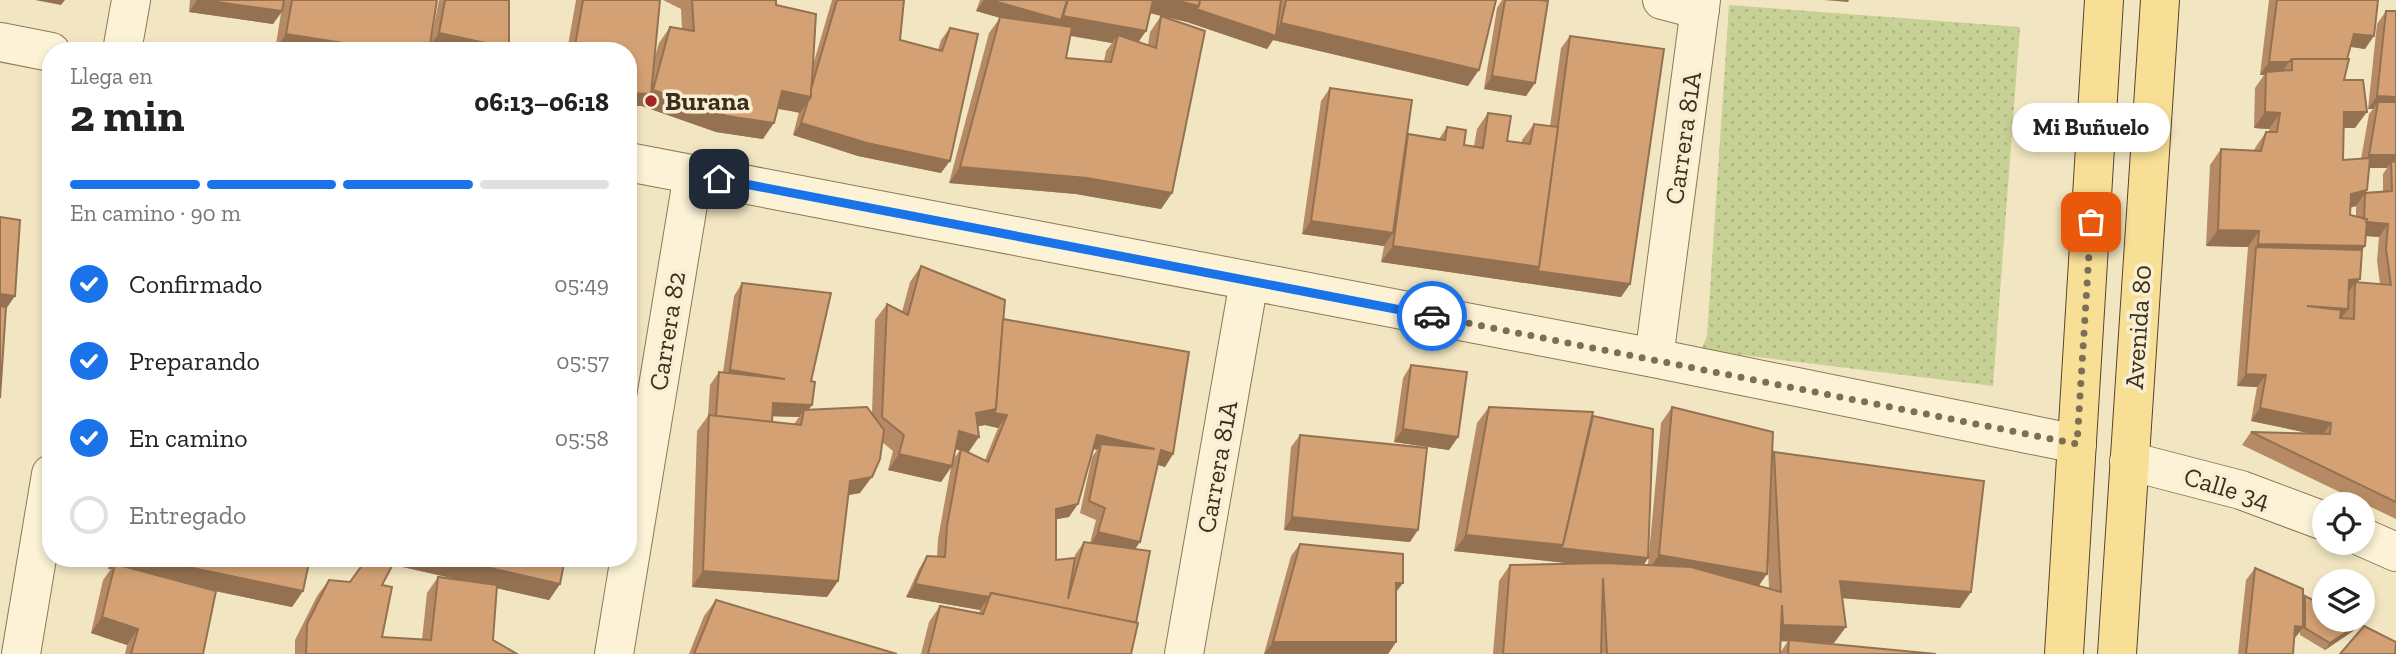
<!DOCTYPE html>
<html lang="es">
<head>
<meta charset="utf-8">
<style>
  :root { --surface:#fff; --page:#f6f6f6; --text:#222; --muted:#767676; --line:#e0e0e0; --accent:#1a73e8 }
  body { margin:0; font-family:"Zilla Slab",serif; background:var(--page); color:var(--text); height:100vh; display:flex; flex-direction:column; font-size:26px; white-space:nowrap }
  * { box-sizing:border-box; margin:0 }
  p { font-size:23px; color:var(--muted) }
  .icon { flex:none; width:38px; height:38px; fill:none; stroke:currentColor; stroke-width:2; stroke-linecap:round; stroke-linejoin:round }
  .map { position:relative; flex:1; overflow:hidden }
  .side { position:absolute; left:42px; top:42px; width:595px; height:525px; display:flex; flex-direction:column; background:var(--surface); border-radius:28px; box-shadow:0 4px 10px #0003 }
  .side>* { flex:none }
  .controls { position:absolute; left:2312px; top:492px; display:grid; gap:14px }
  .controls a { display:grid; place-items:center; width:63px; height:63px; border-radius:50%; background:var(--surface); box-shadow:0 4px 10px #0003; font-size:35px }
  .pin { position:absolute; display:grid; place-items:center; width:60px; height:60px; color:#fff; margin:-30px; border-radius:14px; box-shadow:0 4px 10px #0006 }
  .courier { position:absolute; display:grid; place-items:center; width:70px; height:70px; margin:-35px; border:5px solid #1a73e8; border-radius:50%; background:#fff; color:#222; box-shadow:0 2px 9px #0007 }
  .bubble { position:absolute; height:49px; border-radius:24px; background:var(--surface); box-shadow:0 4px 10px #0003; font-size:23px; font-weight:700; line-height:49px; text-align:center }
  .head em { font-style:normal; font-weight:700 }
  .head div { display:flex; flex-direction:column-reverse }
  .head { display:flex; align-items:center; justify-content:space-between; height:119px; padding:0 28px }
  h1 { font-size:46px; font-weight:700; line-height:52px }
  .bar { display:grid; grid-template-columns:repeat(4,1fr); gap:10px 7px; align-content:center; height:84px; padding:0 28px }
  .bar i { height:9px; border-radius:5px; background:var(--line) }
  .bar .selected { background:var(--accent) }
  .bar p { grid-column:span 4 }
  ol { padding:0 28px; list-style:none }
  li { display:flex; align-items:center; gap:21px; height:77px }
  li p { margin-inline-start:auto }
  li .icon { padding:7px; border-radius:50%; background:var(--accent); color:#fff; stroke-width:4 }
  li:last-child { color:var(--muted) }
  li i { width:38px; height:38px; border:4px solid var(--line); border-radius:50% }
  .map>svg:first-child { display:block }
</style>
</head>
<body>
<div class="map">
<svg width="2396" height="654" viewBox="0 0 2396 654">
  <defs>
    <pattern id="green-dots" width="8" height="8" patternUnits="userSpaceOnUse" patternTransform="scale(1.75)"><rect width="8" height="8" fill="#c7d195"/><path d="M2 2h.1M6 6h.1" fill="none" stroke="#acb480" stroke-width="1.8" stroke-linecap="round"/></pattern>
  </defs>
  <rect width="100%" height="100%" fill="#f2e6c2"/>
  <path fill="url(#green-dots)" d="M1729,5L2020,27L1993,386L1701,350L1707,336Z"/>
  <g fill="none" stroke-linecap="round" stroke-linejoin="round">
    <defs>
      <g id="street">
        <path d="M1662,0L1700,10"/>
        <path d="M0,42L51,52"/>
        <path d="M122,51L131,0"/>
        <path d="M628,162L1654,358L2077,444"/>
        <path d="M1654,358L1701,0"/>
        <path d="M2129,461L2241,490L2324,521"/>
        <path d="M2362,537L2396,552"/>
        <path d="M21,654L51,474"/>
        <path d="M614,654L693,174"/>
        <path d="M1184,654L1249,281"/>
      </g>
      <g id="primary">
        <path d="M2064,654L2104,0"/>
        <path d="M2117,654L2160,0"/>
      </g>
    </defs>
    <use href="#street" stroke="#8e7757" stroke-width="40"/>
    <use href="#primary" stroke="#5b442c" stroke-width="40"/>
    <use href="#street" stroke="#fcf2d6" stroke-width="38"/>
    <use href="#primary" stroke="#f8df96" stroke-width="38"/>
  </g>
  <g fill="#b58a64" fill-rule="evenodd">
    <path d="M190,0H437L275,50L281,13L273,24L189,12Z"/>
    <path d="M439,0H509V48L507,51H454L430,46Z"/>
    <path d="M576,0H660L654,60L659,43L670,27L682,29L681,9L663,0H776V5L813,65L832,0H904L900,40L938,50L941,40L950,28L941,173L858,156L793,135L799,112L777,109L763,139L716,132L642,106L628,51H567Z"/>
    <path d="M980,0H1496L1468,86L1273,40L1267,49L1187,22L1161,16L1172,193L1161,209L1076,194L949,183L989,33L1000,18L976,11ZM1150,13L1161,16L1150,32L1148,45L1138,42L1146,31ZM1070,36L1112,43L1106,51L1104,61L1066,58Z"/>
    <path d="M1502,0H1540L1535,83L1526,96L1484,89L1497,8Z"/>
    <path d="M2269,0H2378L2365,49L2351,47L2347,59L2344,80L2355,128H2344L2343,160L2361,159L2369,114L2373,109H2368L2377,24L2386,11H2396V519L2242,445L2251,432L2310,433L2251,421L2257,387L2237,386L2248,247L2206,246L2210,165L2221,149L2254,151L2255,148L2266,132H2269V129L2254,128L2255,88L2264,75H2260ZM2369,168H2387L2383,174V191L2365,193L2367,190ZM2356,206V217L2350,215V208ZM2365,236L2379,237L2377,261L2380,284L2357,282L2360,279L2362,250Z"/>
    <path d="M1570,36L1630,284L1621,297L1381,262L1384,246L1302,234L1321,101L1330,88L1407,137L1408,134L1439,139L1447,127L1464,145L1474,146L1477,129L1488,113L1507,141L1522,143V140L1534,124L1550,126L1561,48Z"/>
    <path d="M921,266L1003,319L1173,454L1165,467L1158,465L1135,549L1131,654H921L929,622L940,606L979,614L980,610L906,597L919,569L927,556L937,557L938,539L951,467L941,482L888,470L893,451L882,442L860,493L848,495L838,581L827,597L692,587L697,431L708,416L710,385L719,372H723L734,296L742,283L811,381L812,405L808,410L872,413L875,320L887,304L902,312L910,282ZM773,416L799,417L794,424L772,422ZM985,425L998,428L985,460L968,452L978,426ZM955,449L960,450L953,460ZM1093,449L1097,450L1092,457L1080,513L1096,520L1090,543L1084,542L1075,555V558L1056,560V519L1069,517Z"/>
    <path d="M1411,365L1458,437L1449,450L1394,442L1403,378Z"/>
    <path d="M1489,407L1593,416L1648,558L1643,565H1648L1661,423L1672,407L1772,455L1774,452L1960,608L1842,598L1834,643L1812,642L1936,654H1493L1499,581L1510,565L1578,564L1454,551L1477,423ZM1768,562L1769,589L1759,586ZM1781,641H1788L1780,653Z"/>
    <path d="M1300,435L1410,542L1284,530L1291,447Z"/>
    <path d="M1300,544L1396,592V642L1388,654H1264L1291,556Z"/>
    <path d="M110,558H310L303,591L292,607L216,591L203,654H125L127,645L91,633L103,580L111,569H108Z"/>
    <path d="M391,564L560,584L549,600L497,588L493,640L517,654H295V640L317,596L329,580L350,582ZM393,565L469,582L438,577L427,593L422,640L382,637V585Z"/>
    <path d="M2255,568L2303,598L2305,596L2358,624L2353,631L2325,650L2300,635V632L2294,639L2293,654H2238L2246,580Z"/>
    <path d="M716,600L897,654H689L704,616Z"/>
  </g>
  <g fill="#947151">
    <path d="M35,0H65L61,5Z"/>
    <path d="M197,0H202L282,11L273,24L189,12Z"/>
    <path d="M984,0H990L1061,20L1063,16L1146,31L1135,47L1118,35L1112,43L1052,32L976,11Z"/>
    <path d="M1150,0H1174L1199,6L1272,35L1281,23L1479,70L1468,86L1273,40L1267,49L1187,22L1142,11Z"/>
    <path d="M1824,0H1849L1848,2Z"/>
    <path d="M439,33L509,48L507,51H454L430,46Z"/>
    <path d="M286,34L394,51L275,50Z"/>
    <path d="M2354,34L2374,36L2365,49L2346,46Z"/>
    <path d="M2269,62H2289L2280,75L2266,72L2264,75H2260Z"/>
    <path d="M1492,76L1535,83L1526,96L1484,89Z"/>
    <path d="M653,90L774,123L763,139L716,132L642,106H628V93L651,94Z"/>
    <path d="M782,91L811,97L800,113L771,107Z"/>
    <path d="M2377,96L2396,97V110L2378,102L2373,109H2368Z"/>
    <path d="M2265,112L2280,113L2269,129L2254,128Z"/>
    <path d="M2344,112H2367L2355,128H2333Z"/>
    <path d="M801,123L950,161L941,173L858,156L793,135Z"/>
    <path d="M2369,155H2396V168L2391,162L2387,168H2360Z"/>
    <path d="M960,167L1087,178L1172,193L1161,209L1076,194L949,183Z"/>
    <path d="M2367,190L2356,206L2339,210L2351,194Z"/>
    <path d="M1311,221L1393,233L1384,246L1302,234Z"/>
    <path d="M2364,222L2388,224L2379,237L2355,235Z"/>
    <path d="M2218,230L2259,231L2248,247L2206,246Z"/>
    <path d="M2258,244L2365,246L2354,262L2256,247Z"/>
    <path d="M1393,246L1539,267L1630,284L1621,297L1381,262Z"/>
    <path d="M2360,279L2355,285V282L2349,292V280Z"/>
    <path d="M0,294L15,296L6,309L0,308Z"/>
    <path d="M2307,306L2348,309L2339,321Z"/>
    <path d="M730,370L785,379L721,383Z"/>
    <path d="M2246,374L2266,375L2257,387L2237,386Z"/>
    <path d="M773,403L812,405L803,417L804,410L799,417L764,416Z"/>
    <path d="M2260,408L2331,423L2322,436L2251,421Z"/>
    <path d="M996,409L1007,415L998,428L985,425L964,429L976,413Z"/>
    <path d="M1403,429L1458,437L1449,450L1394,442Z"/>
    <path d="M959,431L979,437L968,453L948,447Z"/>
    <path d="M1097,435L1155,449L1101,444L1097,450L1088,447Z"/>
    <path d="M1161,450L1173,454L1165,467L1152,463Z"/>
    <path d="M899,454L952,466L941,482L888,470Z"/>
    <path d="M872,477L860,493L838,497L850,481Z"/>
    <path d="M1078,504L1069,517L1047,521L1056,509Z"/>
    <path d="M1292,517L1418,530L1410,542L1284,530Z"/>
    <path d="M1098,532L1140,542L1131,555L1090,545Z"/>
    <path d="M1466,535L1563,545L1648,558L1640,571L1454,551Z"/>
    <path d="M1659,555L1767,574L1756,590L1648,571Z"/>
    <path d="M115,558H145L303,591L292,607L113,570L115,564L111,569H108Z"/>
    <path d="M364,558H447L560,584L549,600Z"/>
    <path d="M703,571L838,581L827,597L692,587Z"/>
    <path d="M1840,581L1971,592L1960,608L1829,597Z"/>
    <path d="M1396,583H1403L1394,595Z"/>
    <path d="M915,584L989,597L980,610L906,597Z"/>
    <path d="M102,617L138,629L127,645L91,633Z"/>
    <path d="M2358,624L2353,631L2325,650L2330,643Z"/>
    <path d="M1783,625L1846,627L1834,643L1772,641Z"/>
    <path d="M2295,626L2303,627L2294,639L2286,638Z"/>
    <path d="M1273,642H1396L1388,654H1264Z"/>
  </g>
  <g fill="#d3a174" stroke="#947151" stroke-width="2">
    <path d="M202,0H284L282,11Z"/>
    <path d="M292,0H437L429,51H394L286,34Z"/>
    <path d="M445,0H509V48L439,33Z"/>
    <path d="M583,0H660L651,94L628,93V51H574Z"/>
    <path d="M692,0H776V5L816,14L811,97L782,91L774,123L727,116L653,90L670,27L694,31Z"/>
    <path d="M837,0H904L900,40L942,51L950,28L978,34L950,161L867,143L801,123L808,101L811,97V89Z"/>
    <path d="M990,0H1067L1061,20Z"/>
    <path d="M1068,0H1153L1146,31L1063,16Z"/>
    <path d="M1174,0H1200L1199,6Z"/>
    <path d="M1200,0H1281L1276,36L1196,9L1199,6Z"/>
    <path d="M1286,0H1496L1479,70L1281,23Z"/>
    <path d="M1505,0H1540L1548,1L1535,83L1492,76Z"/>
    <path d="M2277,0H2378L2374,36L2354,34L2347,59H2292L2289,62H2269Z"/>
    <path d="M2386,11H2396V97L2377,96Z"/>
    <path d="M1161,16L1205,31L1172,193L1087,178L960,167L1000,17L1072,27L1066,58L1111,62L1118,35L1156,48Z"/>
    <path d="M1570,36L1664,49L1630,284L1537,271L1539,267Z"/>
    <path d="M2292,59H2349L2344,80H2363L2367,112H2344L2343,160L2370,158L2367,190L2351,194L2350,215L2367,219L2365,246L2258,244L2259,231L2218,230L2221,149L2261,151L2266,132H2277L2280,113L2265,112L2266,72L2292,70Z"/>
    <path d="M1330,88L1412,100L1393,233L1311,221Z"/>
    <path d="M2378,102H2396V155H2369Z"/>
    <path d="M1488,113L1511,116L1507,141L1530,144L1534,124L1558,127L1539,267L1393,246L1408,134L1445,140L1447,127L1466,130L1464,145L1483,148Z"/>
    <path d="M2396,161V502L2251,432L2330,434L2331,423L2260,408L2266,375L2246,374L2256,247L2362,250L2360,279L2349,280L2348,309L2307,306L2341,310L2340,318L2354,319L2355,282L2391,285L2386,249L2388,224L2366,222L2367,219H2364L2365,193L2392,191L2391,162Z"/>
    <path d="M0,217L20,220L15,296L0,294Z"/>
    <path d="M921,266L1005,300L996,409L976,413L979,437L959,431L952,466L899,454L904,435L882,417L887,304L908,315Z"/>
    <path d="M742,283L831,293L811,381L815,382L812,405L773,403L772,422L716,416L719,372L785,379L730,370Z"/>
    <path d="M0,306L6,307L0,398Z"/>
    <path d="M1003,319L1189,352L1173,454L1161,450L1140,542L1098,532L1105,508L1089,501L1101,444L1155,449L1097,435L1078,504L1056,509V560L1075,558L1068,599L1084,542L1150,551L1136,623L991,593L989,597L915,584L927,556L945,557L947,526L961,449L988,462L1007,415L994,413L996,409Z"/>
    <path d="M1411,365L1467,372L1458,437L1403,429Z"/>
    <path d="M867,407L884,430L880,459L872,477L850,481L838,581L703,571L709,415L801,425L804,410Z"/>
    <path d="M1489,407L1593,412L1563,545L1466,535Z"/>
    <path d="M1672,407L1773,432L1767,574L1659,555Z"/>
    <path d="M1593,416L1653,429L1648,558L1560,548L1563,545Z"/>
    <path d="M1300,435L1427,448L1418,530L1292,517Z"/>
    <path d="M1774,452L1984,481L1971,592L1840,581L1846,627L1783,625L1782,605L1780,654H1607L1603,578L1601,654H1503L1510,565L1602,563L1691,567L1781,592Z"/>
    <path d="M1300,544L1403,554V583H1396V642H1273Z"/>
    <path d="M145,558H310L303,591Z"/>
    <path d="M447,558H565L560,584Z"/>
    <path d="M115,564L216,591L203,654H131L138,629L102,617Z"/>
    <path d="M363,564H393L382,585L392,587L382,637L431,640L438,577L497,585L493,640L517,654H306L307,624L329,580L350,582Z"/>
    <path d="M2255,568L2303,589V627L2295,626L2293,654H2246Z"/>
    <path d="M991,593L1138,623L1131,654H928L940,606L983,614Z"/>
    <path d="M2305,596L2324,606V620H2349L2358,624L2330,643L2305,628Z"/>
    <path d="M716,600L897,654H694Z"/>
    <path d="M2364,626L2396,642L2395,654H2340Z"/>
    <path d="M1789,640L1936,654H1788Z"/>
  </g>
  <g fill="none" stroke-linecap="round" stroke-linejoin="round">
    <path stroke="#7c6e57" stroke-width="7" stroke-dasharray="0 12.6" d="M1432,316L2077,444L2091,222"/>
    <path stroke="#1a73e8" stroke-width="9" d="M719,179L1432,316"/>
  </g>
  <circle fill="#a22722" stroke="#f8efd2" stroke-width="2.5" cx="651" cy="101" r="7"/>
  <g text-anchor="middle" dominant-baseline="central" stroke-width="7" stroke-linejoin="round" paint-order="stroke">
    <g font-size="26" font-weight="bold" fill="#3c2d1d" stroke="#f8efd2" text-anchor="start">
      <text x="665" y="101">Burana</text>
    </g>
    <g font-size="26" fill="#3c2d1d" stroke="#f8efd2">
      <text transform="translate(1683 138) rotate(-82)">Carrera 81A</text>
      <text transform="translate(2138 327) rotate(-86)">Avenida 80</text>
      <text transform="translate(667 331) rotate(-81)">Carrera 82</text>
      <text transform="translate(1217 467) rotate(-80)">Carrera 81A</text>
      <text transform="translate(2227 488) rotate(17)">Calle 34</text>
    </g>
  </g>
</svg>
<div class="controls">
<a><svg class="icon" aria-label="locate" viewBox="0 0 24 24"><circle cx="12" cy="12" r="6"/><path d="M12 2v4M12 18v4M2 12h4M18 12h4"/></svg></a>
<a><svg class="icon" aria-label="layers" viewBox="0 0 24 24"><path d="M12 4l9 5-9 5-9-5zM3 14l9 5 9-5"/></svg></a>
</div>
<div class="pin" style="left:2091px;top:222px;background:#ea580c"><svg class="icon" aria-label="bag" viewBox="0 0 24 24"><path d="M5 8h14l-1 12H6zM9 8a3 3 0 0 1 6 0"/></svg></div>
<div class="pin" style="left:719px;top:179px;background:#1f2937"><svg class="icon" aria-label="home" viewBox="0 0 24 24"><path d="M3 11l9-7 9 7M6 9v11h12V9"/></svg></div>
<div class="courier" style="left:1432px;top:316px"><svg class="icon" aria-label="car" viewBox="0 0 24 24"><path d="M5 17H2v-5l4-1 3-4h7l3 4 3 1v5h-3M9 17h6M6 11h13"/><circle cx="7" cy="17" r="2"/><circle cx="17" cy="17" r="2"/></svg></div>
<div class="bubble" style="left:2012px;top:103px;width:158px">Mi Buñuelo</div>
<section class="side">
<div class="head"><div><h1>2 min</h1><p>Llega en</p></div><em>06:13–06:18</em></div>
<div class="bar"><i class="selected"></i><i class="selected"></i><i class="selected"></i><i></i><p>En camino · 90 m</p></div>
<ol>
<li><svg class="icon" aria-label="check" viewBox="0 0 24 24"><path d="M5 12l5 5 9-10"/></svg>Confirmado<p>05:49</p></li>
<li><svg class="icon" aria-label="check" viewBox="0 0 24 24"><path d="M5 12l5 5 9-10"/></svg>Preparando<p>05:57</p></li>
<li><svg class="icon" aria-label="check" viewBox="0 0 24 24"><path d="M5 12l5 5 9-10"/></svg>En camino<p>05:58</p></li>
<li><i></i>Entregado</li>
</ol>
</section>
</div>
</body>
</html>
